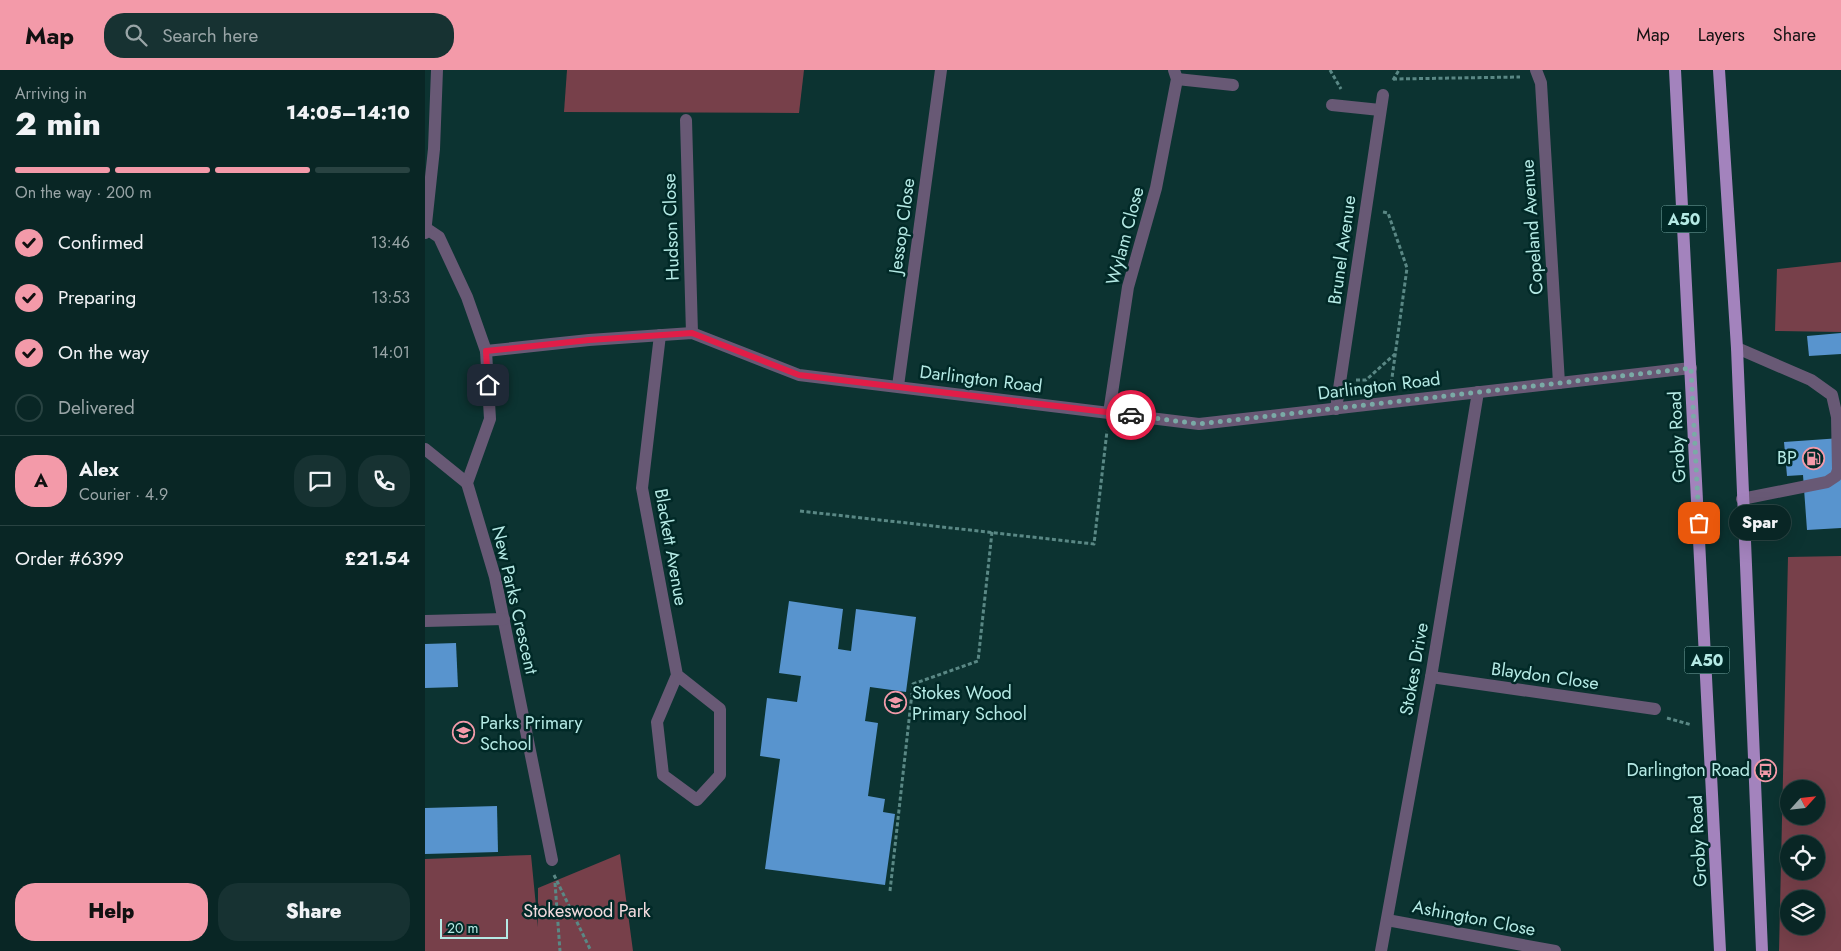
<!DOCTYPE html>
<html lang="en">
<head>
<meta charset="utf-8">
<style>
  :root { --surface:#092625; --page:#173232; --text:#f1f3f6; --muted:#99a5a7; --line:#294342; --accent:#f39aa9 }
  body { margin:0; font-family:Jost,sans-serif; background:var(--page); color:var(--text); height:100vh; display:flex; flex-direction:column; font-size:19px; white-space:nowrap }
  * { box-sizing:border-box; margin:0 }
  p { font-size:16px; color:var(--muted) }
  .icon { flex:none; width:28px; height:28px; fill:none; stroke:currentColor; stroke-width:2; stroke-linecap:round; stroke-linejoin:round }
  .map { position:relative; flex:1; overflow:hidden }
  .drawer { display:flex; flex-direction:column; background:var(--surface); width:425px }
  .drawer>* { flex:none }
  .needle { width:32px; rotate:63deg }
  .controls { position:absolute; left:1355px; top:710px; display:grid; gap:10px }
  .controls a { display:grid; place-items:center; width:45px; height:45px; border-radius:50%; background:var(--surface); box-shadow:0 5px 20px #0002,0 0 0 1px var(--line); font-size:25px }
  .scale { position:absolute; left:15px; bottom:12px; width:68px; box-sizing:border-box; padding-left:5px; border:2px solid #b5eae5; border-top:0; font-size:14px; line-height:18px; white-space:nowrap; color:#b5eae5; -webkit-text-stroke:4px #012927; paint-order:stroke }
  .pin { position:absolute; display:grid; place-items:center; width:42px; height:42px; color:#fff; margin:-21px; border-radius:10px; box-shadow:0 2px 8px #0006 }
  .courier { position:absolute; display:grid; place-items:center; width:50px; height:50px; margin:-25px; border:4px solid #e11d48; border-radius:50%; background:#fff; color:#222; box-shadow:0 1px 6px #0007 }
  .bubble { position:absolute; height:35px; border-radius:18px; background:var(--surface); box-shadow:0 5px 20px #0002,0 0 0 1px var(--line); font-size:16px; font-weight:800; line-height:35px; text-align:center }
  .overview em { font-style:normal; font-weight:800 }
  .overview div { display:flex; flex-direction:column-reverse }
  .overview { display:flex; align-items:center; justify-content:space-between; height:85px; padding:0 15px }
  h1 { font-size:32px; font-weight:800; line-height:38px }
  .bar { display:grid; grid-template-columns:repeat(4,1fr); gap:8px 5px; align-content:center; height:60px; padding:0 15px }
  .bar i { height:6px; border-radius:4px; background:var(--line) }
  .bar .on { background:var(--accent) }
  .bar p { grid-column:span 4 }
  .line { display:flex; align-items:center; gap:12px; padding:0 15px; border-top:1px solid var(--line) }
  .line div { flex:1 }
  .round { display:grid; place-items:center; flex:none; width:52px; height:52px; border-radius:20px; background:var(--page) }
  ol { padding:0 15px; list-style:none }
  li { display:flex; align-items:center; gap:15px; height:55px }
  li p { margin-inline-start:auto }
  li .icon { padding:5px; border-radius:50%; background:var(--accent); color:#111; stroke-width:4 }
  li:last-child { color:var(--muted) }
  li i { width:28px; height:28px; border:2px solid var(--line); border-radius:50% }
  .button { display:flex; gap:10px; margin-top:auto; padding:10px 15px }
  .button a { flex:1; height:58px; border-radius:20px; background:var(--accent); color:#111; font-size:20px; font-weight:800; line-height:58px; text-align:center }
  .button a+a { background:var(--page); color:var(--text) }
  header { display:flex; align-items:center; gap:30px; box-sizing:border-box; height:70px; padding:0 25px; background:var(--accent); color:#111 }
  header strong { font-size:24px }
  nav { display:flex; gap:28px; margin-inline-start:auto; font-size:18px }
  .search { width:350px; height:45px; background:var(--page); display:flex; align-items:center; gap:12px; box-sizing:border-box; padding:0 18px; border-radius:20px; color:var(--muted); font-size:19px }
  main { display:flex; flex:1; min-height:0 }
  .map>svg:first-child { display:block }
</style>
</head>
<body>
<header>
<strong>Map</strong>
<div class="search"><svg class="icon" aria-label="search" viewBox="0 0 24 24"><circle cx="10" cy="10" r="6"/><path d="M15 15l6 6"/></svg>Search here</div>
<nav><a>Map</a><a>Layers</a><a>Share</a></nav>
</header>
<main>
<section class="drawer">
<div class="overview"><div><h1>2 min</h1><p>Arriving in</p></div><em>14:05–14:10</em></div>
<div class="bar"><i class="on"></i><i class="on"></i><i class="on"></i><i></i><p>On the way · 200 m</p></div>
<ol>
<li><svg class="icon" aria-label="check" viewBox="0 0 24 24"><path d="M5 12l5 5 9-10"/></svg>Confirmed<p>13:46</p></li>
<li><svg class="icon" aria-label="check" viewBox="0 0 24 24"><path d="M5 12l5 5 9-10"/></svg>Preparing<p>13:53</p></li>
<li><svg class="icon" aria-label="check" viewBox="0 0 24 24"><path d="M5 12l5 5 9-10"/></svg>On the way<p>14:01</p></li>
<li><i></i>Delivered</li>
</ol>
<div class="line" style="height:90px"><b class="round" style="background:var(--accent);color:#111">A</b><div><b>Alex</b><p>Courier · 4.9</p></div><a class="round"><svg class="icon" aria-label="chat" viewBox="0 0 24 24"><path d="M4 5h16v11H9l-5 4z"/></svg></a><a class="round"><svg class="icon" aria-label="phone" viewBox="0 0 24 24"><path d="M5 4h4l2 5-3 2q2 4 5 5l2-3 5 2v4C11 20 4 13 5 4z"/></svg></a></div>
<div class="line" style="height:65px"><div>Order #6399</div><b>£21.54</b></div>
<div class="button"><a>Help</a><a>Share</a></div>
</section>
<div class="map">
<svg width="1416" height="881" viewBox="0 0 1416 881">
  <rect width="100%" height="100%" fill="#0c3331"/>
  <g fill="#77404a" fill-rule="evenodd">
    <path d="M142,0H379L374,43L139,42Z"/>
    <path d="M1416,192V262L1350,261L1352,199Z"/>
    <path d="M1416,486V881H1354L1363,487ZM1364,719H1391V746H1364ZM1364,774H1391V801H1364ZM1364,829H1391V856H1364Z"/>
    <path d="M195,784L208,881H0V789L106,785L113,857V818Z"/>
  </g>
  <g fill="#5894ce">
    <path d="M1416,263V284L1384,286L1382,266Z"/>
    <path d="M1416,368V458L1382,460L1378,405L1362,406L1359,372Z"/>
    <path d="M364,531L418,539L413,579L426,581L431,539L491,547L481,622L445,617L440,651L453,653L443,726L460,729L458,742L470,744L460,815L340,799L355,689L335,686L342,628L372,632L376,606L354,603Z"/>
    <path d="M31,573L33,617L0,618V574Z"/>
    <path d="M72,736L73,782L0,784V738Z"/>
  </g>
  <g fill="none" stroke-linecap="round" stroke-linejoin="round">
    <g stroke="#5a8885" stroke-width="3" stroke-dasharray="4 2.5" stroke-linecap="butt">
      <path d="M905,0L916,19"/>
      <path d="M968,9L1095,7"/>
      <path d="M968,10L974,0"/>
      <path d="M958,142L963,143L982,198L966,315"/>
      <path d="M931,310H941L970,284"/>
      <path d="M375,441L669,474L682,361"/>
      <path d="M1242,648L1267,655"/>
      <path d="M129,805L166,881"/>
      <path d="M130,813L135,881"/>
      <path d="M465,821L488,614L553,591L567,462"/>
    </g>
    <g stroke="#685975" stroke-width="12">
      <path d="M1111,0L1116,13L1134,313"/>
      <path d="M752,9L808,15"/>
      <path d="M907,35L955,40"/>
      <path d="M261,50L267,263"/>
      <path d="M2,159L14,167L42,227L61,281L65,349L42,413L70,507L127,790"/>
      <path d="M0,163L9,79L12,0"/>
      <path d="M235,265L217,418L252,605L232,652L238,705L272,730L295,705V639L252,605"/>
      <path d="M1312,278L1386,310L1407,325L1412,347L1413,400L1411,406L1402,412L1317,429"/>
      <path d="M61,281L164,270L267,263L374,305L774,354L1266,298"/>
      <path d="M473,316L516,0"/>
      <path d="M911,339L958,25"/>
      <path d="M684,343L703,217L731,118L752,9L749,0"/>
      <path d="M0,379L42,413"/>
      <path d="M0,551L79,549"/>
      <path d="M1006,607L1230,639"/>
      <path d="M962,850L1130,881"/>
      <path d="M956,881L1006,607L1053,322"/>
    </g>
    <g stroke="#a383bd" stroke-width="12">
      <path d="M1250,0L1295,881"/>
      <path d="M1294,0L1312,278L1337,881"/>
    </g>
  </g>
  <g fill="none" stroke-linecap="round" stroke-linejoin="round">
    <path stroke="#7aaaa6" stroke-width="5" stroke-dasharray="0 9" d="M706,345L774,354L1266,298L1274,453"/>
    <path stroke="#e11d48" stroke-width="6" d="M63,315L61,281L164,270L267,263L374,305L706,345"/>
  </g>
  <defs>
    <symbol id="fuel-ring" viewBox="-11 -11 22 22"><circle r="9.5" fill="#012927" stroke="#f39aa9" stroke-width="1.5"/><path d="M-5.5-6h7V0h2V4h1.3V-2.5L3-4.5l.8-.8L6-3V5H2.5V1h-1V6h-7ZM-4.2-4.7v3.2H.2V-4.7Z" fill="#f39aa9"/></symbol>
    <symbol id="school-ring" viewBox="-11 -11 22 22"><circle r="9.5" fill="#012927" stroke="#f39aa9" stroke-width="1.5"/><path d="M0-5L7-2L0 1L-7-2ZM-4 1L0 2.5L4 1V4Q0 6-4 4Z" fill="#f39aa9"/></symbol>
    <symbol id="bus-ring" viewBox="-11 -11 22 22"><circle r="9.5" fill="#012927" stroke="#f39aa9" stroke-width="1.5"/><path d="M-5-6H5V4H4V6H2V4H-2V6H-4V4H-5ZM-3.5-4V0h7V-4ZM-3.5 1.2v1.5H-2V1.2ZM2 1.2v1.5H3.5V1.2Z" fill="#f39aa9"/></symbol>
  </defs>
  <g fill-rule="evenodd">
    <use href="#fuel-ring" x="1376" y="376" width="25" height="25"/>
    <use href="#school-ring" x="458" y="620" width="25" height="25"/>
    <use href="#school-ring" x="26" y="650" width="25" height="25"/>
    <use href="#bus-ring" x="1328" y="688" width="25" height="25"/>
  </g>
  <g text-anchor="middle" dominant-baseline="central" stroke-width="5" stroke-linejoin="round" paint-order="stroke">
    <g fill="#012927" stroke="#7fb0ac" stroke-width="1">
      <rect x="1236.5" y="135.5" width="45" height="27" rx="4"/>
      <rect x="1259.5" y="576.5" width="45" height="27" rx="4"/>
    </g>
    <g font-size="16" font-weight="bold" fill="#b5eae5">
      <text x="1259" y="149">A50</text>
      <text x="1282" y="590">A50</text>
    </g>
    <g font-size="18" fill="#b5eae5" stroke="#012927">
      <text transform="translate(477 156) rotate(-82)">Jessop Close</text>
      <text transform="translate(246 157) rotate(-92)">Hudson Close</text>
      <text transform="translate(1107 157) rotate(-94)">Copeland Avenue</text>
      <text transform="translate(700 166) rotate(-75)">Wylam Close</text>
      <text transform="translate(917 180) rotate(-82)">Brunel Avenue</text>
      <text transform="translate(556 309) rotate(7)">Darlington Road</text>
      <text transform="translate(954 316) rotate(-7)">Darlington Road</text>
      <text transform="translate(1252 367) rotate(-93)">Groby Road</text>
      <text transform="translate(246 477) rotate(80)">Blackett Avenue</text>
      <text transform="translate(90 530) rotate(77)">New Parks Crescent</text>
      <text transform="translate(989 599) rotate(-80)">Stokes Drive</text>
      <text transform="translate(1120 606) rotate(8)">Blaydon Close</text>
      <text transform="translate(1273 771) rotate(-93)">Groby Road</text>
      <text transform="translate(1049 848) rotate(11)">Ashington Close</text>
    </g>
    <g font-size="18" fill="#b5eae5" stroke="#012927" text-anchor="end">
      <text x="1372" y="388">BP</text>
      <text x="487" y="623" text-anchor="start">Stokes Wood<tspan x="487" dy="21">Primary School</tspan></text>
      <text x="55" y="653" text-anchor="start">Parks Primary<tspan x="55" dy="21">School</tspan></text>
      <text x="1325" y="700">Darlington Road</text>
    </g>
    <g font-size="18" fill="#f2dbde" stroke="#012927">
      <text x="162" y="841">Stokeswood Park</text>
    </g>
  </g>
</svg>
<div class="controls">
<a><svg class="needle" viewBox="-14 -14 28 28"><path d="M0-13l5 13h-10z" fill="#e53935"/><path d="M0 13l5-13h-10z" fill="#99a5a7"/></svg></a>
<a><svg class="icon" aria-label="locate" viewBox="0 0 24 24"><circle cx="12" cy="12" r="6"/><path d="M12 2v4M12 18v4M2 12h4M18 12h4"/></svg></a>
<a><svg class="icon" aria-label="layers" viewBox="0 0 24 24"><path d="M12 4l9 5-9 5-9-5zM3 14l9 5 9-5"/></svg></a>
</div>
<div class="scale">20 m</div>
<div class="pin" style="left:1274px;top:453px;background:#ea580c"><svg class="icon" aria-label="bag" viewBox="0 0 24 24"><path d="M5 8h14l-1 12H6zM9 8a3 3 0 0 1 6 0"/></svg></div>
<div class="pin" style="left:63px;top:315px;background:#1f2937"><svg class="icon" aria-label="home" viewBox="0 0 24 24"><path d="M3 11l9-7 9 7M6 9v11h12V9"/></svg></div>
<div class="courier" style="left:706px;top:345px"><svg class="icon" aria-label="car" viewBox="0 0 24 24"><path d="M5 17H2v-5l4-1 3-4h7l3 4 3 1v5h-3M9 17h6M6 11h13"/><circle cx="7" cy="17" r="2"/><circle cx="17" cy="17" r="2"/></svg></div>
<div class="bubble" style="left:1304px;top:435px;width:62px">Spar</div>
</div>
</main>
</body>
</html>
